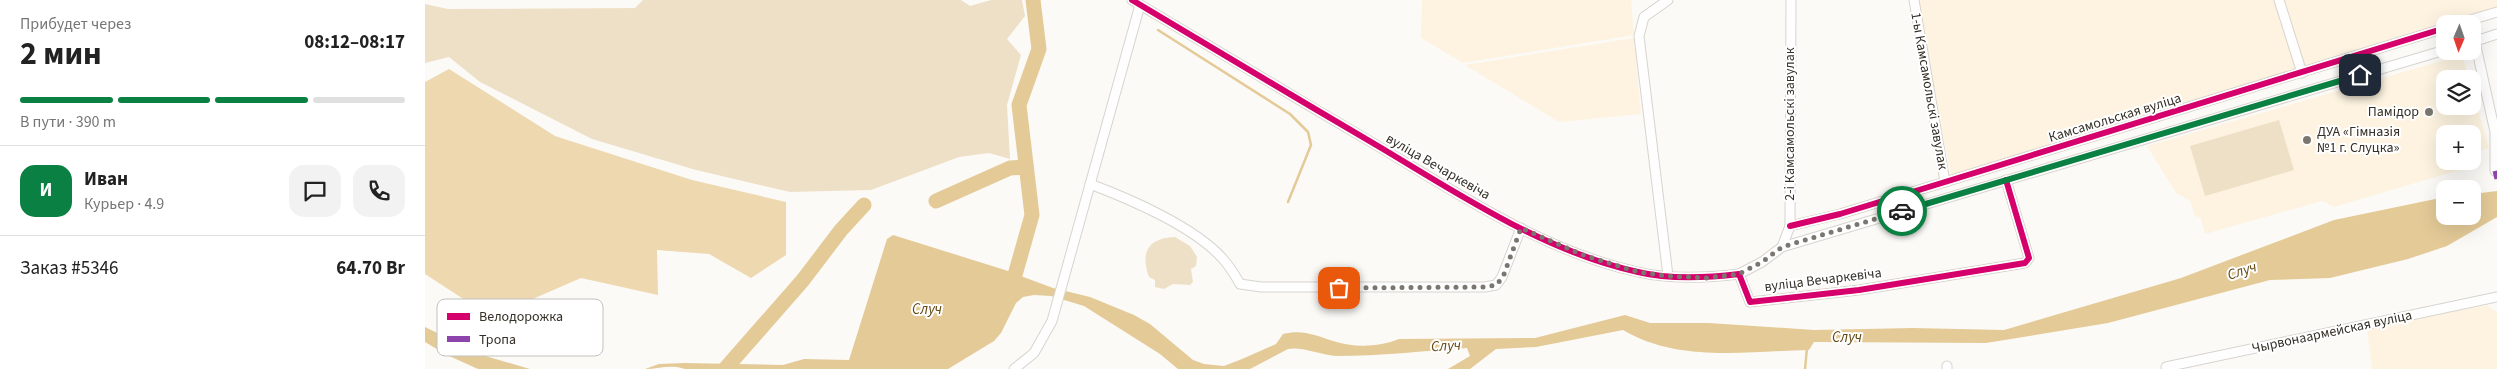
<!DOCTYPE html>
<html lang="ru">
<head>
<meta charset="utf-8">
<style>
  :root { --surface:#fff; --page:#f2f2f2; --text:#222; --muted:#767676; --line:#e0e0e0; --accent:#0b8043 }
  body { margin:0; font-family:"Source Sans 3",sans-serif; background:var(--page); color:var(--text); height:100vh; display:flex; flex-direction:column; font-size:19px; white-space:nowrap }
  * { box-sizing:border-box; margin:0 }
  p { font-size:16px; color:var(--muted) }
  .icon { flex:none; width:28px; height:28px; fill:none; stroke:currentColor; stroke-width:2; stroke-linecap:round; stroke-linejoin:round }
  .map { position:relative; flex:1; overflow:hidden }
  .panel { display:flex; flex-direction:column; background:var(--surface); width:425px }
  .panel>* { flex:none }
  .needle { width:32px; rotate:182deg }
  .fabs { position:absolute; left:2011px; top:15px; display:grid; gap:10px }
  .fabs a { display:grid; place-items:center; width:45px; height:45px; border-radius:10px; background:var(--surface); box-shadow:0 5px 20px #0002; font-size:25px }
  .pin { position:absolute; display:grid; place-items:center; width:42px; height:42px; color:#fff; margin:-21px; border-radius:10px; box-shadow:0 2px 8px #0006 }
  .courier { position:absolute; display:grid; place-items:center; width:50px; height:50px; margin:-25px; border:4px solid #0b8043; border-radius:50%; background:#fff; color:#222; box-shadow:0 1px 6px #0007 }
  .head em { font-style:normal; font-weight:700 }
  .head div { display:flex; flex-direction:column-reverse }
  .head { display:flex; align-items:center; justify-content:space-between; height:85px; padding:0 20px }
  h1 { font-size:32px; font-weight:700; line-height:38px }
  .bar { display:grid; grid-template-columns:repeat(4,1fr); gap:8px 5px; align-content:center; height:60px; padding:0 20px }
  .bar i { height:6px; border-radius:4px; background:var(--line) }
  .bar .selected { background:var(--accent) }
  .bar p { grid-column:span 4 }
  .line { display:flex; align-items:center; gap:12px; padding:0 20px; border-top:1px solid var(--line) }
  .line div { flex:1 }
  .round { display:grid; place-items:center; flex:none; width:52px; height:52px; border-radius:15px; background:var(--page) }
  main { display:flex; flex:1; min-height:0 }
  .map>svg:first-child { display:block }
</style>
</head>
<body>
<main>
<section class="panel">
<div class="head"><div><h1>2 мин</h1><p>Прибудет через</p></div><em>08:12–08:17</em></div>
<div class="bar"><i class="selected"></i><i class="selected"></i><i class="selected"></i><i></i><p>В пути · 390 m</p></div>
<div class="line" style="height:90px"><b class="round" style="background:var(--accent);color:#fff">И</b><div><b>Иван</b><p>Курьер · 4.9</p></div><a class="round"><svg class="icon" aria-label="chat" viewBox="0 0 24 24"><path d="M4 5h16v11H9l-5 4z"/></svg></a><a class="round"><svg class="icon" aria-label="phone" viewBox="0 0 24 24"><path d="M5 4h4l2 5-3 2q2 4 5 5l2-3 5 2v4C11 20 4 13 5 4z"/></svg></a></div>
<div class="line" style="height:65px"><div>Заказ #5346</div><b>64.70 Br</b></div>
</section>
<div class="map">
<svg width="2072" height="369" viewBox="0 0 2072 369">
  <rect width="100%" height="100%" fill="#fcfaf7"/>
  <g fill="#fdf3e0">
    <path d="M997,0H1206L1209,35L1038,63L996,38Z"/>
    <path d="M1492,0H2072V6L1526,176Z"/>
    <path d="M1209,38L1216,114L1134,122L1040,65Z"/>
    <path d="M2037,55L2044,79H2020V106H2048V92L2064,148L2048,153V134H2020V161H2035L2038,169L1909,207L1897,201L1780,234L1775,217L1770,216L1765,201L1751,193L1722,146Z"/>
    <path d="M2062,305L2072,312V369H1947L1942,329Z"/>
  </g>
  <g fill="#eee0c6">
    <path d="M218,0H536L545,6L566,0H597L600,16L582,39L596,55L582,105L585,159L564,153L534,157L446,190L365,192L271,170L167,139L55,82L24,57L0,63V4L23,9L210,8Z"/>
    <path d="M1854,120L1869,170L1780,196L1765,146Z"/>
    <path d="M750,237L765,246L772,257L771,266L766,269L768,282L765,285L748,284L739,289L730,287V280L724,277C715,252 723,238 750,237Z"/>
  </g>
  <path fill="#edd8b0" d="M24,69L130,136L267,180L361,202V255L326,278L284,254L232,250L233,295L156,278L66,317L0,274V82Z"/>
  <g fill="#e4ca97">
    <path d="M2072,191V217L2022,246L1983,259L1905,278L1845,280L1683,323L1561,343L1389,342L1384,350C1323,351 1253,363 1198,330L1111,347L1071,349L1045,369H1023L1045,356L1042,348C999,351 955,356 912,356C896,355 876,346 863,349L825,369H753L735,354L659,306L626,296L609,295L598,297L591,303L576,333L569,341L523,369H260C246,364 235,369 220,369L234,364L259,363L358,365L379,359L424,360L462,239L468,235L580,270L628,288L665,297L709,315L725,324L768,360L779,364L799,366L817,359L851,344L858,334C877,329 890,335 908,341C929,348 954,347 974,339L1110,338L1200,315L1225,323H1284L1389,330L1488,328L1579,330L1756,278L1909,220L2020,197V216H2048V194Z"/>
    <path d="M0,327L57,355L105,369H53L22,355L0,342Z"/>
  </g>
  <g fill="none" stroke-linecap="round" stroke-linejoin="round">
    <g stroke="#e4ca97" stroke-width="2.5">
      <path d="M733,30L865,114L883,132L886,145L863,202"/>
      <path d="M1380,369L1382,348"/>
    </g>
    <g stroke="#e4ca97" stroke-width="15">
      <path d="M511,201L585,168L601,167"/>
      <path d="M575,286L590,275L607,215L594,105L614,49L608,0"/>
      <path d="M300,369L378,280L416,230L439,205"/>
    </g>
    <defs>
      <g id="minor">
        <path d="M707,0C791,50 874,100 958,149C1038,197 1121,252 1213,272C1246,280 1281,278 1314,274L1325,302L1434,290L1600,263L1604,258L1581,180"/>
        <path d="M1489,0L1520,182"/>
        <path d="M1854,0L1877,73"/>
        <path d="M2032,24L2072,12"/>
        <path d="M2048,33L2070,132V171"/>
        <path d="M2048,42L2072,34"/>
        <path d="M665,184C705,199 770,227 798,259C804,266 810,275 815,284L836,287H1060L1071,285L1077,277L1096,228"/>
        <path d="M1365,226L1415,214L1520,182L2020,28"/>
        <path d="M1357,247L1365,226L1366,0"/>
        <path d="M1314,274L1337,262L1357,247L2020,50"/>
        <path d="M1243,276L1214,36L1219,17L1243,0"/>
        <path d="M1522,366V369"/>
        <path d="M1741,367L2072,297"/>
        <path d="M589,369L609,353L627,321L715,5"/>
      </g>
    </defs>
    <use href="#minor" stroke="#d7d4ce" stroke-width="11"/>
    <use href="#minor" stroke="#fffefe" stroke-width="9"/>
    <path stroke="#8e44ad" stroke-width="5" stroke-dasharray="10 5" stroke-linecap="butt" d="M2070,171L2072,179"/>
    <defs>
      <g id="cycleway">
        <path d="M707,0C791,50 874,100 958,149C1038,197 1121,252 1213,272C1246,280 1281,278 1314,274L1325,302L1434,290L1600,263L1604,258L1581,180"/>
        <path d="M1365,226L1415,214L1520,182L2020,28"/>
      </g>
    </defs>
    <use href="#cycleway" stroke="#fff" stroke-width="9"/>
    <use href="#cycleway" stroke="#d6006c" stroke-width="6"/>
  </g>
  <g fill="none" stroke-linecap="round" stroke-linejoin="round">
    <path stroke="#7b7770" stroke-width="5" stroke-dasharray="0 9" d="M914,288L1060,287L1071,285L1078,277L1096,228L1158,255L1213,272L1242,276L1281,278L1314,274L1337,262L1357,247L1477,211"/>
    <path stroke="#0b8043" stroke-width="6" d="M1477,211L1935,75"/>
  </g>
  <g fill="#7b7770" stroke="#fff" stroke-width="2">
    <circle cx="2004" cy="112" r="5"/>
    <circle cx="1882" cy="140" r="5"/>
  </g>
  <g text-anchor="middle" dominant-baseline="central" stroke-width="4" stroke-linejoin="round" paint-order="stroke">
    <g font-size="14" fill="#353027" stroke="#fff">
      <text transform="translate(1504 91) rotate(80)">1-ы Камсамольскі завулак</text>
      <text transform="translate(1690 118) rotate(-17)">Камсамольская вуліца</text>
      <text transform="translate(1365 124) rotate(-90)">2-і Камсамольскі завулак</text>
      <text transform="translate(1013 167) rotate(30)">вуліца Вечаркевіча</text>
      <text transform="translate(1398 280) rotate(-7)">вуліца Вечаркевіча</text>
      <text transform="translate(1907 332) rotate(-12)">Чырвонаармейская вуліца</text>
    </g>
    <g font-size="14" fill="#353027" stroke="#fff" text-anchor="end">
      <text x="1994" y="112">Памідор</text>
      <text x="1892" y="132" text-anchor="start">ДУА «Гімназія<tspan x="1892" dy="16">№1 г. Слуцка»</tspan></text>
    </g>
    <g font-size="15" font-style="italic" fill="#624911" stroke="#fff">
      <text transform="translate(1817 271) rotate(-18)">Случ</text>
      <text x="502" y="309">Случ</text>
      <text x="1422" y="337">Случ</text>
      <text transform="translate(1021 346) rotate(-3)">Случ</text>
    </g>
  </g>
  <rect x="12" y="299" width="166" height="57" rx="8" fill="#fff" stroke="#c2c1be" stroke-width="1"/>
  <rect x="22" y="313" width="23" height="7" fill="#d6006c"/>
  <rect x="22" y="336" width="23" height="6" fill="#8e44ad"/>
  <g font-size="14" fill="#353027">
    <text x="54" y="321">Велодорожка</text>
    <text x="54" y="344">Тропа</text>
  </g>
</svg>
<div class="fabs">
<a><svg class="needle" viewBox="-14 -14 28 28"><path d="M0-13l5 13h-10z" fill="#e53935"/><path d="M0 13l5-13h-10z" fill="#767676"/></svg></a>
<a><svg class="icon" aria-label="layers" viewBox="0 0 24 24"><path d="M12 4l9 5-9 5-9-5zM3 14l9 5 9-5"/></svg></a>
<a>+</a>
<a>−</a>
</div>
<div class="pin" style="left:914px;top:288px;background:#ea580c"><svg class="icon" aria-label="bag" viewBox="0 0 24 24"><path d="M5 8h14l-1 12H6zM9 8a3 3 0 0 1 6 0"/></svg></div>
<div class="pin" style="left:1935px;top:75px;background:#1f2937"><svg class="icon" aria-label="home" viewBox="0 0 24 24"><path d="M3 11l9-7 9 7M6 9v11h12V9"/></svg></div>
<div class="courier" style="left:1477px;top:211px"><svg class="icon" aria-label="car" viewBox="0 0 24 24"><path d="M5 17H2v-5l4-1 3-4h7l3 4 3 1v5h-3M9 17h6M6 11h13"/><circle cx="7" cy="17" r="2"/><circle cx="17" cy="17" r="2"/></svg></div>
</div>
</main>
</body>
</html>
